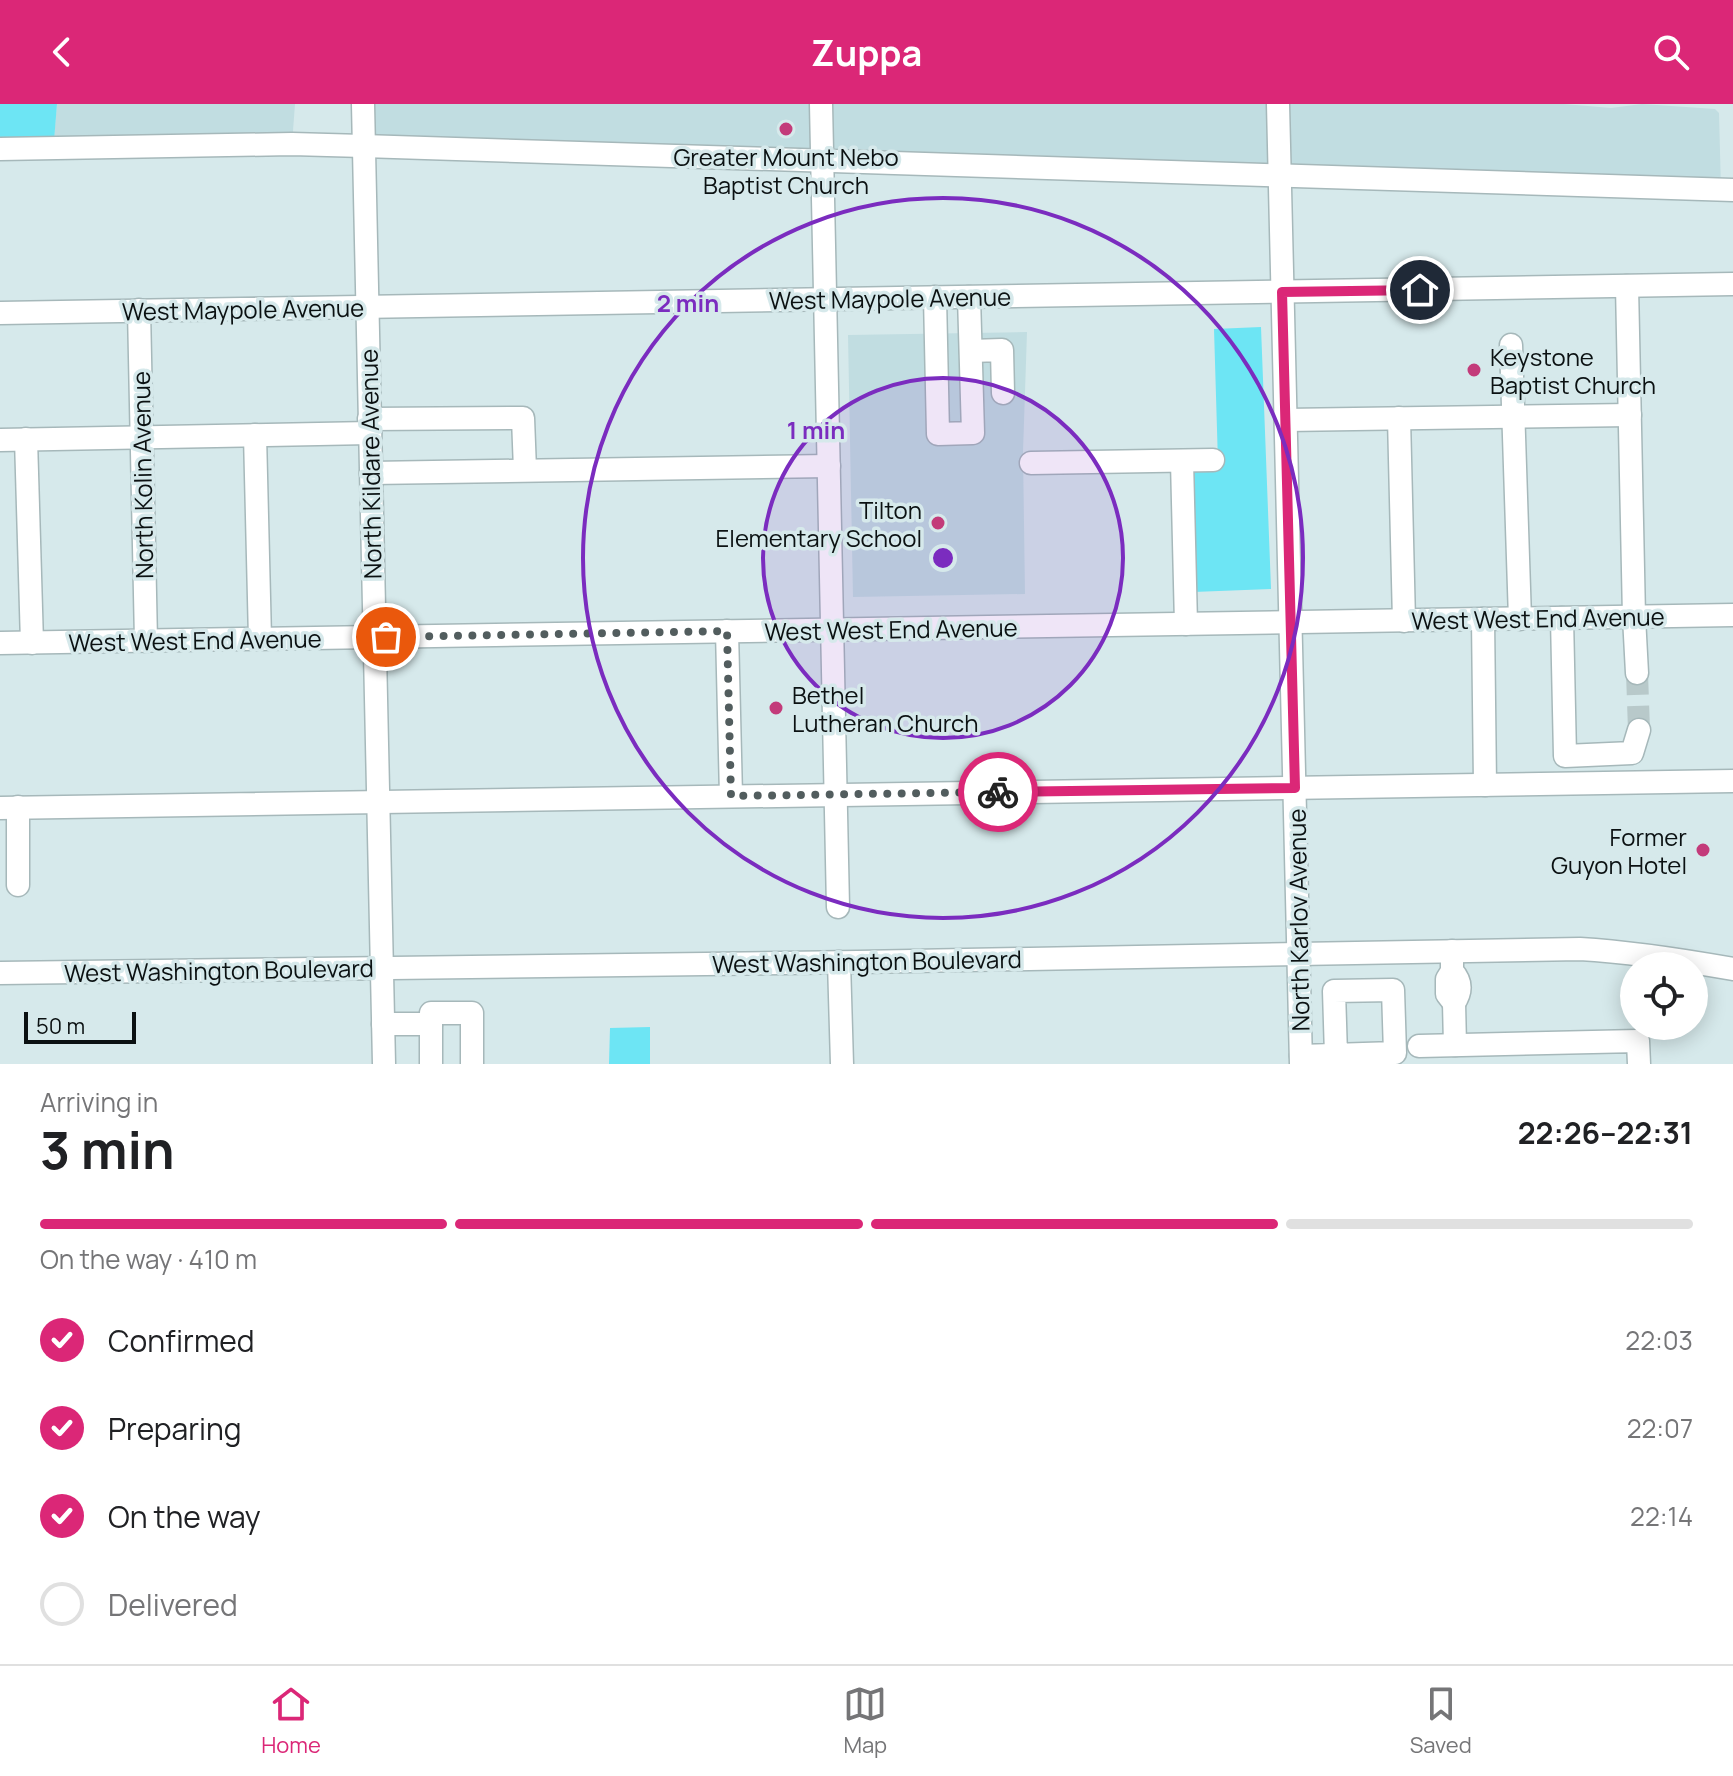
<!DOCTYPE html>
<html lang="en">
<head>
<meta charset="utf-8">
<style>
  :root { --surface:#fff; --page:#f6f6f6; --text:#202124; --muted:#757577; --line:#e0e0e0; --accent:#db2777 }
  body { margin:0; font-family:Manrope,sans-serif; background:var(--page); color:var(--text); height:100vh; display:flex; flex-direction:column; font-size:30px; white-space:nowrap }
  * { box-sizing:border-box; margin:0 }
  p { font-size:26px; color:var(--muted) }
  .icon { flex:none; width:44px; height:44px; fill:none; stroke:currentColor; stroke-width:2; stroke-linecap:round; stroke-linejoin:round }
  .map { position:relative; height:960px; overflow:hidden }
  .drawer { display:flex; flex-direction:column; background:var(--surface); flex:1 }
  .drawer>* { flex:none }
  .buttons { position:absolute; left:1620px; top:848px; display:grid; gap:16px }
  .buttons a { display:grid; place-items:center; width:88px; height:88px; border-radius:50%; background:var(--surface); box-shadow:0 4px 20px #0003; font-size:40px }
  .scale { position:absolute; left:24px; bottom:20px; width:112px; box-sizing:border-box; padding-left:8px; border:4px solid #0b1112; border-top:0; font-size:22px; line-height:28px; white-space:nowrap; color:#0b1112; -webkit-text-stroke:6px #d6e9eb; paint-order:stroke }
  .pin { position:absolute; display:grid; place-items:center; width:68px; height:68px; color:#fff; margin:-34px; border:4px solid #fff; border-radius:50%; box-shadow:0 2px 8px #0007 }
  .courier { position:absolute; display:grid; place-items:center; width:80px; height:80px; margin:-40px; border:6px solid #db2777; border-radius:50%; background:#fff; color:#222; box-shadow:0 2px 10px #0007 }
  .headline em { font-style:normal; font-weight:700 }
  .headline div { display:flex; flex-direction:column-reverse }
  .headline { display:flex; align-items:center; justify-content:space-between; height:136px; padding:0 40px }
  h1 { font-size:52px; font-weight:700; line-height:60px }
  .bar { display:grid; grid-template-columns:repeat(4,1fr); gap:12px 8px; align-content:center; height:96px; padding:0 40px }
  .bar i { height:10px; border-radius:6px; background:var(--line) }
  .bar .selected { background:var(--accent) }
  .bar p { grid-column:span 4 }
  ol { padding:0 40px; list-style:none }
  li { display:flex; align-items:center; gap:24px; height:88px }
  li p { margin-inline-start:auto }
  li .icon { padding:8px; border-radius:50%; background:var(--accent); color:#fff; stroke-width:4 }
  li:last-child { color:var(--muted) }
  li i { width:44px; height:44px; border:4px solid var(--line); border-radius:50% }
  header { display:flex; justify-content:space-between; align-items:center; height:104px; padding:0 40px; background:var(--accent); color:#fff; font-size:36px; font-weight:700 }
  .tabs { display:flex; justify-content:space-around; align-items:center; height:112px; border-top:2px solid var(--line); background:var(--surface); font-size:22px; color:var(--muted) }
  .tabs a { display:grid; justify-items:center; gap:4px }
  .tabs .selected { color:var(--accent) }
  .map>svg:first-child { display:block }
</style>
</head>
<body>
<header><svg class="icon" aria-label="back" viewBox="0 0 24 24"><path d="M15 5l-7 7 7 7"/></svg>Zuppa<svg class="icon" aria-label="search" viewBox="0 0 24 24"><circle cx="10" cy="10" r="6"/><path d="M15 15l6 6"/></svg></header>
<div class="map">
<svg width="1733" height="960" viewBox="0 0 1733 960">
  <rect width="100%" height="100%" fill="#d6e9eb"/>
  <g fill="#c1dde1">
    <path d="M57,0H295L292,40L53,45Z"/>
    <path d="M371,0H809L811,57L371,42Z"/>
    <path d="M829,0H1267L1269,71L830,58Z"/>
    <path d="M1288,0H1564L1611,4L1642,0L1715,5L1719,9L1721,86L1289,72Z"/>
    <path d="M1027,228L1023,348L1025,490L853,493L848,231Z"/>
  </g>
  <g fill="#6de5f4">
    <path d="M0,0H57L54,37L0,38Z"/>
    <path d="M1261,223L1271,485L1193,488L1188,360L1218,359L1214,225Z"/>
    <path d="M650,923V960H609L610,924Z"/>
  </g>
  <g fill="none" stroke-linecap="round" stroke-linejoin="round">
    <path stroke="#b8c9ca" stroke-width="22" stroke-dasharray="22 11" stroke-linecap="butt" d="M1637,569L1639,626"/>
    <defs>
      <g id="minor">
        <path d="M363,0L384,960"/>
        <path d="M821,0L838,803"/>
        <path d="M1278,0L1301,960"/>
        <path d="M0,45L292,40L363,42L1733,86"/>
        <path d="M1627,182L1634,513L1637,569"/>
        <path d="M935,193L938,330L973,329L969,193"/>
        <path d="M139,206L146,537"/>
        <path d="M0,209L1733,180"/>
        <path d="M1511,241L1520,515"/>
        <path d="M971,247L1002,246L1003,289"/>
        <path d="M1399,314L1404,517"/>
        <path d="M369,315L523,314L525,366"/>
        <path d="M1286,316L1630,311"/>
        <path d="M255,331L260,535"/>
        <path d="M26,335L32,539"/>
        <path d="M0,336L370,329"/>
        <path d="M1182,357L1186,520"/>
        <path d="M1031,359L1213,356"/>
        <path d="M371,369L829,362"/>
        <path d="M1562,514L1565,652L1632,649L1639,626"/>
        <path d="M1483,515L1485,681"/>
        <path d="M727,527L731,692"/>
        <path d="M0,539L1733,511"/>
        <path d="M18,703V781"/>
        <path d="M0,704L1733,677"/>
        <path d="M1452,847V867L1447,875V890L1454,899C1462,887 1462,878 1452,867"/>
        <path d="M839,858L842,960"/>
        <path d="M0,869L858,858L1580,845C1632,848 1682,856 1733,865"/>
        <path d="M1454,899L1455,941"/>
        <path d="M383,920H431"/>
        <path d="M1419,942L1638,937L1639,960"/>
        <path d="M1301,952L1395,949L1393,886L1334,887L1336,951"/>
        <path d="M431,960V909H472V960"/>
      </g>
    </defs>
    <use href="#minor" stroke="#a6b8ba" stroke-width="25"/>
    <use href="#minor" stroke="#fff" stroke-width="22"/>
  </g>
  <g fill="none" stroke-linecap="round" stroke-linejoin="round">
    <path stroke="#525d5e" stroke-width="8" stroke-dasharray="0 14.4" d="M386,533L727,527L731,692L998,688"/>
    <path stroke="#db2777" stroke-width="10" d="M998,688L1295,684L1282,188L1420,186"/>
  </g>
  <circle cx="943" cy="454" r="180" fill="#7b2cbf" fill-opacity=".12"/>
  <g fill="none" stroke="#7b2cbf" stroke-width="4">
    <circle cx="943" cy="454" r="180"/>
    <circle cx="943" cy="454" r="360"/>
  </g>
  <g fill="#c33b7a" stroke="#d6e9eb" stroke-width="3">
    <circle cx="786" cy="25" r="8"/>
    <circle cx="1474" cy="266" r="8"/>
    <circle cx="938" cy="419" r="8"/>
    <circle cx="776" cy="604" r="8"/>
    <circle cx="1703" cy="746" r="8"/>
  </g>
  <g text-anchor="middle" dominant-baseline="central" stroke-width="7" stroke-linejoin="round" paint-order="stroke">
    <g font-size="24" fill="#0b1112" stroke="#d6e9eb" text-anchor="start">
      <text x="786" y="52" text-anchor="middle">Greater Mount Nebo<tspan x="786" dy="28">Baptist Church</tspan></text>
      <text x="1490" y="252">Keystone<tspan x="1490" dy="28">Baptist Church</tspan></text>
      <text x="922" y="405" text-anchor="end">Tilton<tspan x="922" dy="28">Elementary School</tspan></text>
      <text x="792" y="590">Bethel<tspan x="792" dy="28">Lutheran Church</tspan></text>
      <text x="1687" y="732" text-anchor="end">Former<tspan x="1687" dy="28">Guyon Hotel</tspan></text>
    </g>
    <g font-size="24" fill="#0b1112" stroke="#d6e9eb">
      <text transform="translate(890 194) rotate(-1)">West Maypole Avenue</text>
      <text transform="translate(243 205) rotate(-1)">West Maypole Avenue</text>
      <text transform="translate(370 360) rotate(-91)">North Kildare Avenue</text>
      <text transform="translate(142 371) rotate(-91)">North Kolin Avenue</text>
      <text transform="translate(1538 514) rotate(-1)">West West End Avenue</text>
      <text transform="translate(891 525) rotate(-1)">West West End Avenue</text>
      <text transform="translate(195 536) rotate(-1)">West West End Avenue</text>
      <text transform="translate(1298 816) rotate(-91)">North Karlov Avenue</text>
      <text transform="translate(867 857) rotate(-1)">West Washington Boulevard</text>
      <text transform="translate(219 866) rotate(-1)">West Washington Boulevard</text>
    </g>
  </g>
  <circle cx="943" cy="454" r="12" fill="#7b2cbf" stroke="#d6e9eb" stroke-width="4"/>
  <g font-size="24" text-anchor="middle" font-weight="bold" fill="#7b2cbf" stroke="#d6e9eb" stroke-width="7" stroke-linejoin="round" paint-order="stroke">
    <text x="688" y="208">2 min</text>
    <text x="816" y="335">1 min</text>
  </g>
</svg>
<div class="buttons">
<a><svg class="icon" aria-label="locate" viewBox="0 0 24 24"><circle cx="12" cy="12" r="6"/><path d="M12 2v4M12 18v4M2 12h4M18 12h4"/></svg></a>
</div>
<div class="scale">50 m</div>
<div class="pin" style="left:386px;top:533px;background:#ea580c"><svg class="icon" aria-label="bag" viewBox="0 0 24 24"><path d="M5 8h14l-1 12H6zM9 8a3 3 0 0 1 6 0"/></svg></div>
<div class="pin" style="left:1420px;top:186px;background:#1f2937"><svg class="icon" aria-label="home" viewBox="0 0 24 24"><path d="M3 11l9-7 9 7M6 9v11h12V9"/></svg></div>
<div class="courier" style="left:998px;top:688px"><svg class="icon" aria-label="bike" viewBox="0 0 24 24"><circle cx="6" cy="16" r="4"/><circle cx="18" cy="16" r="4"/><path d="M6 16l4-8h5l3 8M10 8l3 8H6M13 5h3"/></svg></div>
</div>
<section class="drawer">
<div class="headline"><div><h1>3 min</h1><p>Arriving in</p></div><em>22:26–22:31</em></div>
<div class="bar"><i class="selected"></i><i class="selected"></i><i class="selected"></i><i></i><p>On the way · 410 m</p></div>
<ol>
<li><svg class="icon" aria-label="check" viewBox="0 0 24 24"><path d="M5 12l5 5 9-10"/></svg>Confirmed<p>22:03</p></li>
<li><svg class="icon" aria-label="check" viewBox="0 0 24 24"><path d="M5 12l5 5 9-10"/></svg>Preparing<p>22:07</p></li>
<li><svg class="icon" aria-label="check" viewBox="0 0 24 24"><path d="M5 12l5 5 9-10"/></svg>On the way<p>22:14</p></li>
<li><i></i>Delivered</li>
</ol>
</section>
<nav class="tabs">
<a class="selected"><svg class="icon" aria-label="home" viewBox="0 0 24 24"><path d="M3 11l9-7 9 7M6 9v11h12V9"/></svg>Home</a>
<a><svg class="icon" aria-label="map" viewBox="0 0 24 24"><path d="M3 6l6-2 6 2 6-2v14l-6 2-6-2-6 2zM9 4v14M15 6v14"/></svg>Map</a>
<a><svg class="icon" aria-label="saved" viewBox="0 0 24 24"><path d="M7 4h10v16l-5-4-5 4z"/></svg>Saved</a>
</nav>
</body>
</html>
